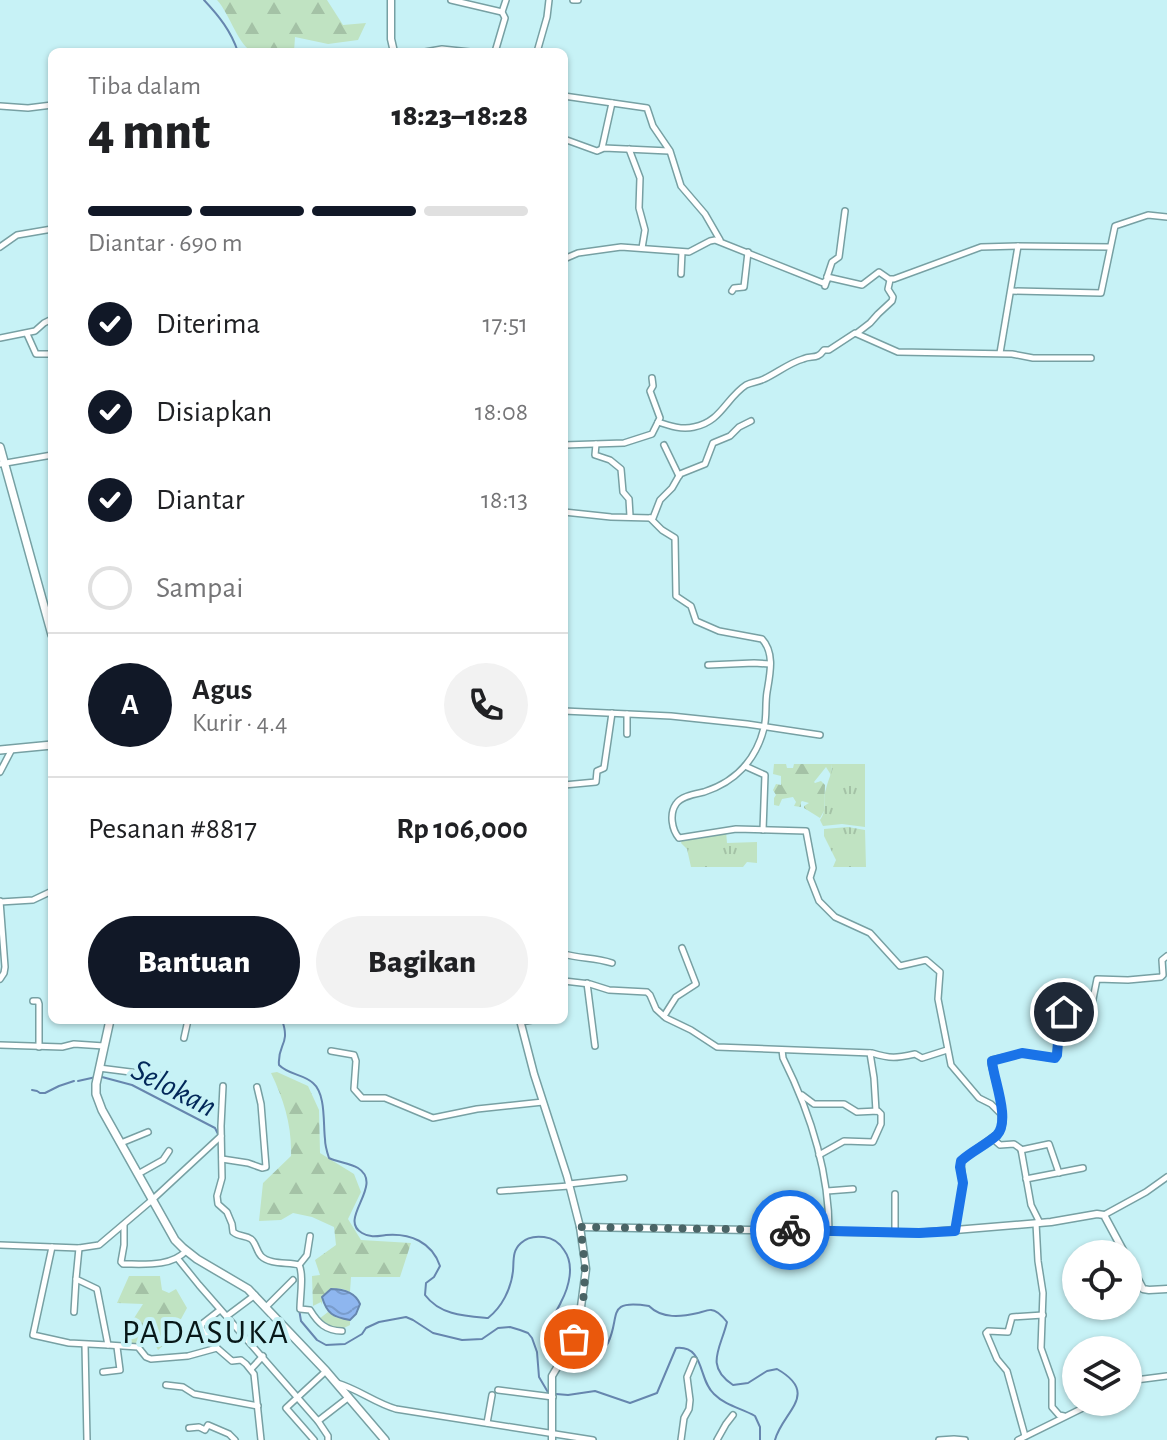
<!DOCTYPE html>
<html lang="id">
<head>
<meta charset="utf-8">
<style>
  :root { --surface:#fff; --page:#f2f2f2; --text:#202124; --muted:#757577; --line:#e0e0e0; --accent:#111827 }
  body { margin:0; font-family:"Alegreya Sans",sans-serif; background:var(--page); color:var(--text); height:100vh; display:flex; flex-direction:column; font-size:30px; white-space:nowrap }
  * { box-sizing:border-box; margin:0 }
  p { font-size:26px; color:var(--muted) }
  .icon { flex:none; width:44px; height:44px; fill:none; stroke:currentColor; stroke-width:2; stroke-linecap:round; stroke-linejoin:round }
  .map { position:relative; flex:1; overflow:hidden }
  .sheet { position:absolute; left:48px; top:48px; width:520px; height:976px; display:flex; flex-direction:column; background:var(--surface); border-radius:12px; box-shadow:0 2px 6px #0004 }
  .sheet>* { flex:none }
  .buttons { position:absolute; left:1062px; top:1240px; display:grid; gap:16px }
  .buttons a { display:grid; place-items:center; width:80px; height:80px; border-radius:50%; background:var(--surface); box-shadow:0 2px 6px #0004; font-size:40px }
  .pin { position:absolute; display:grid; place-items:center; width:68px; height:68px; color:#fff; margin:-34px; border:4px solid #fff; border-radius:50%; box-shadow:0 2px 8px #0007 }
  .courier { position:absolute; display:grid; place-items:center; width:80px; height:80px; margin:-40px; border:6px solid #1a73e8; border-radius:50%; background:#fff; color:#222; box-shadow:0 2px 10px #0007 }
  .head em { font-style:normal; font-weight:800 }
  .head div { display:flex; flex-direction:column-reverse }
  .head { display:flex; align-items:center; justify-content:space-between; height:136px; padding:0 40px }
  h1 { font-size:52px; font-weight:800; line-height:60px }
  .bar { display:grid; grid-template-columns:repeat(4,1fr); gap:12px 8px; align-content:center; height:96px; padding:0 40px }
  .bar i { height:10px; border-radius:6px; background:var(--line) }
  .bar .current { background:var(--accent) }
  .bar p { grid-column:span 4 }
  .line { display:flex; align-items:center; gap:20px; padding:0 40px; border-top:2px solid var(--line) }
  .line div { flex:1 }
  .round { display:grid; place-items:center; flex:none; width:84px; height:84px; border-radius:42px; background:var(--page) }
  ol { padding:0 40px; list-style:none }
  li { display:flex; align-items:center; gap:24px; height:88px }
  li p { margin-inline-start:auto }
  li .icon { padding:8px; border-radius:50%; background:var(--accent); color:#fff; stroke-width:4 }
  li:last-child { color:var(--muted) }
  li i { width:44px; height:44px; border:4px solid var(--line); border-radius:50% }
  .button { display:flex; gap:16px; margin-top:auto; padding:16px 40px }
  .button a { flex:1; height:92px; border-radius:48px; background:var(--accent); color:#fff; font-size:32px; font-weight:800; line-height:92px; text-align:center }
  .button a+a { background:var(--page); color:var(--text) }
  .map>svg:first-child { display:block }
</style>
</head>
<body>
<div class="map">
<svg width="1167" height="1440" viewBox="0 0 1167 1440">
  <defs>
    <pattern id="grass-tufts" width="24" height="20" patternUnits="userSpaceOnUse" patternTransform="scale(2)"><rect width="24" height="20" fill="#c0e3c2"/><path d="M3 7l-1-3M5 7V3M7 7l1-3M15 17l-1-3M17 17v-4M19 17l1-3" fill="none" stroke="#a4c2a6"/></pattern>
    <pattern id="forest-firs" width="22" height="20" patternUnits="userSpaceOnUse" patternTransform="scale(2)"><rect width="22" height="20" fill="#c0e3c2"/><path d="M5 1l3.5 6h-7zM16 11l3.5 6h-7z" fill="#a4c2a6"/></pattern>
    <pattern id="water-waves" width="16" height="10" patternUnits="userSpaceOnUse" patternTransform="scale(2)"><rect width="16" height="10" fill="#8eb6ef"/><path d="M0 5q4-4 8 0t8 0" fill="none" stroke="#799ccc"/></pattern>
  </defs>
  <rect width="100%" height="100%" fill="#c7f2f6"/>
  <g fill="url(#grass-tufts)">
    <path d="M832,764H865V827L842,824L823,826L820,820C828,809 822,800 826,789C828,780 832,774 832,764Z"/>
    <path d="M848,827L865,830L866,867H833L836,860L824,836V829Z"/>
    <path d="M726,831L727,843L757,842V863L747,862L743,867H691L687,849L681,843L682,839Z"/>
  </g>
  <g fill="url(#forest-firs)">
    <path d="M217,0H327L343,25L366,23L358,40L328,44L295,37L294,52C282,52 266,55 254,52C239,48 230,14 217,0Z"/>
    <path d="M774,764H786L787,768H793L794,764H832L831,775L826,767L814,782L815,783L821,781L825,785L824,811L820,818L804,808V806L809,803L802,801L801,802V807L794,806L796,802L793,797L782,799L779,806L774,805V798L776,795L773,790L776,784L781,785V776L773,774Z"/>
    <path d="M277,1072L308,1086L319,1110L320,1153L354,1174L361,1192L348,1219L361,1240L411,1243L400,1277H351L350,1292L343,1289L331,1288L322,1297V1305L321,1302L313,1306L312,1276L320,1275L315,1260L336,1245L334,1227L312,1217L293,1213L281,1220L259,1221L263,1183L291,1156C292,1126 284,1100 271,1073Z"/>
    <path d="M129,1276H160L162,1290L169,1293L176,1289L187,1308L181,1319L169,1326L168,1341L158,1350L149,1332L141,1345L126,1343L129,1326L143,1304L117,1303Z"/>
    <path d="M328,1312L335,1317L350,1320V1325L338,1331L328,1327L319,1319Z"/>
  </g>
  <path fill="url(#water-waves)" stroke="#6686ae" stroke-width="2" d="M331,1289C343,1289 355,1292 360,1304L356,1314L350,1320C333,1317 327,1314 322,1297Z"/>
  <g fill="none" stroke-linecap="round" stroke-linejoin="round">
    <g stroke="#6686ae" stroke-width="2">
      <path d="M204,0C219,16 231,31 238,52"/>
      <path d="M282,1020C291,1045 277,1044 279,1065C289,1075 303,1074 313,1083C326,1094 323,1123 325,1139C325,1145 327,1152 329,1158C337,1162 350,1163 358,1168C385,1185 337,1219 362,1233C370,1238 378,1236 386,1235C410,1233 432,1242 440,1266L434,1277L426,1283L425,1295C440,1315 464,1316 488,1318C502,1307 511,1289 513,1271C514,1260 512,1251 521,1243C527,1237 536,1236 544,1237C553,1238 559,1242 564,1250C575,1265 569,1287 561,1302C558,1309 552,1317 550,1324C549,1335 556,1344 564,1350"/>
      <path d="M102,1077L132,1085L215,1128L219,1136"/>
      <path d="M78,1081L96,1077"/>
      <path d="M32,1090L37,1091L40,1093H45L59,1086L74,1081"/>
      <path d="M299,1309L301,1321L317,1340L326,1345L345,1344L362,1334L366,1328L379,1322L406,1317L413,1320L433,1333L462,1340L482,1339L498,1328L510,1327L520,1330L528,1333L532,1338L537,1352L539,1377L549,1394"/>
      <path d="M570,1353L593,1357C598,1353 605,1349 608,1343C621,1316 605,1299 649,1306C662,1319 681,1317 698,1313C699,1313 710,1309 711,1310C717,1310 723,1317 727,1322C721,1348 704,1366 733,1385L748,1383L767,1371L777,1369C821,1394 782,1412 775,1440"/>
      <path d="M556,1394L568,1395L595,1391L630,1403L657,1393L676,1348C705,1345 698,1380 714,1394C726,1406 741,1408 755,1416L760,1427V1440"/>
    </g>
    <defs>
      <g id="minor">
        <path d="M451,0L502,12"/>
        <path d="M573,0H578"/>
        <path d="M425,52L442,49L470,52"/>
        <path d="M495,52L505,18L502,12L506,0"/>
        <path d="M537,52L547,17L549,0"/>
        <path d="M564,96L647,108L653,126L670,151L681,186L705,214L720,240"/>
        <path d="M0,106L28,108L52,105"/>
        <path d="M564,139L597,151L604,148L669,151"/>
        <path d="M602,148L612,103"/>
        <path d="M629,149L640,178L639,208L645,230L642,248"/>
        <path d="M0,247L17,235L52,229"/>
        <path d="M564,259L578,253L621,247L689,252L710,241L715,240L823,283L827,280L825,286"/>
        <path d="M681,274L682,252"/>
        <path d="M827,277L832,262L839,257L845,211"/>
        <path d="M827,280V277L862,285L879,272L889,279H894L981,247L1018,246L1110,247"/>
        <path d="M732,291L734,288L744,287L748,252"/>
        <path d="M1011,291L1101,293L1115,226L1148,215L1167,217"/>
        <path d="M857,333L870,323L878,314L892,301L893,297L888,289L890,280"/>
        <path d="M27,334L36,354H52"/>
        <path d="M0,338L35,331L44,323L52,319"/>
        <path d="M1000,353L1018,246"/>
        <path d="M652,378L653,386L650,391L660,418L658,422"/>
        <path d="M596,444L595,455L610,460L621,469L623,492L629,499L630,516"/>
        <path d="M564,445L624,443L652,434L658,422C670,426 682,430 694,427C721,422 726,398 746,385C752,382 758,382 764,379C777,373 789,363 803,359C812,355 817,360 824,350H829L855,333L898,352L1012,354L1033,358H1091"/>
        <path d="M664,445L679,476"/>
        <path d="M0,464L52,455"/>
        <path d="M564,512L611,517L651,518"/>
        <path d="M650,518L662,530L675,538L676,596L691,606L696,621L719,631L762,639C775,653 770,674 767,692C765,704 767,717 764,728C756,760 735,782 704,792C695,794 681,796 676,804C669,814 672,830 679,838L736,829L806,831L813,868L810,878L819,901L835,917L870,933L900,966L926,960L940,972L938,999L951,1065L979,1098L991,1104L1001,1114L1002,1126L1000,1132L964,1158L961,1163L963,1183L955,1231"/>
        <path d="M653,518L660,500L672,488L680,474L705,464L713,443L730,436L739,427L751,421"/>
        <path d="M708,665L754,663L770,664"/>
        <path d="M564,711L671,716L747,724L820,735"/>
        <path d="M627,734V714"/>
        <path d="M745,766L765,775L763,830"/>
        <path d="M0,772L12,749"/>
        <path d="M564,785L596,782L597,771L604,768L612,713"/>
        <path d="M0,901L5,967L4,973L0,979"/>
        <path d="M0,902L33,900L52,891"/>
        <path d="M564,954C581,959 594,957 612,963"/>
        <path d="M564,981L590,984L609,990L647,992L650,995L656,1009L666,1018L691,1030L717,1047L872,1053C891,1059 896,1058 915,1054L922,1058L947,1050"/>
        <path d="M587,983L595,1046"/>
        <path d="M33,1001H38L39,1004V1047"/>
        <path d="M664,1016L676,997L696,984L682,948"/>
        <path d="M521,1022L532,1020"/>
        <path d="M184,1038L188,1020"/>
        <path d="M0,1045L62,1047L74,1044L104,1046"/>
        <path d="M782,1050L783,1058C810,1112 829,1170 829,1231"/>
        <path d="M331,1051L354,1055L356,1061L354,1089L362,1098H385L433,1118L477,1109L543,1102"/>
        <path d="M870,1053L874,1078L876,1111"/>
        <path d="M99,1068L162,1076"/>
        <path d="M223,1086L221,1126L222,1178L217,1196L218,1204L227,1212L232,1224L233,1232C239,1237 245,1235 251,1239C256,1243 256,1250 261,1256C270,1265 288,1262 299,1265C304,1274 300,1297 300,1309L310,1310C318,1323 326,1331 342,1331"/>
        <path d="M802,1095L814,1104H844L857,1112L878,1111L881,1114V1124L873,1142L844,1141L819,1155"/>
        <path d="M1001,1113V1102L991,1063L992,1060L1024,1053L1051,1058L1056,1057L1061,1014L1091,1009L1097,979L1128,980L1161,977L1163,975L1162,960L1167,956"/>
        <path d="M992,1138L1000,1145L1014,1144L1021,1149L1031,1205L1040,1223"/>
        <path d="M121,1143L148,1132"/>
        <path d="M1021,1150L1049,1144L1059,1173"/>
        <path d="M222,1159L248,1163L262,1168L266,1167L261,1104L257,1087"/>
        <path d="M138,1174L163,1160L169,1151"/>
        <path d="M1026,1179L1083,1168"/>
        <path d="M569,1184L624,1178"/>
        <path d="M500,1191L569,1186"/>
        <path d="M827,1191L853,1189"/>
        <path d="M1104,1215L1146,1192L1167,1177"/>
        <path d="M1036,1223L1038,1261L1043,1293L1041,1348L1052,1379V1407L1059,1415L1064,1416"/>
        <path d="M124,1225V1245L121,1262L123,1264C144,1264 171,1267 186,1251"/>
        <path d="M895,1232V1194"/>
        <path d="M0,1245L79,1248L99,1245L152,1200L221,1136"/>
        <path d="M52,1247L33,1335L69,1343L108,1345L97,1289L76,1279L79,1248"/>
        <path d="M178,1259L199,1285L318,1421L328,1436V1440"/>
        <path d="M299,1265L307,1255L310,1236"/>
        <path d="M266,1307L293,1280"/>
        <path d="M74,1312L76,1279"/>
        <path d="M227,1316L255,1295"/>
        <path d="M85,1345L87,1440"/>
        <path d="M108,1345L138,1347L146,1357L151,1359L188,1356L217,1348L232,1361L241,1360L246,1364L254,1374L261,1440"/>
        <path d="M217,1348L201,1328L202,1324L220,1310"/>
        <path d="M251,1369L263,1356"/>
        <path d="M103,1372L120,1370L117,1347"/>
        <path d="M1128,1381L1167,1376"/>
        <path d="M337,1383C358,1389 375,1403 396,1409L593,1440"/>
        <path d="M166,1385L183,1387L194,1394L258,1406"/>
        <path d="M498,1390L553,1397"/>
        <path d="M318,1421L349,1397"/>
        <path d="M487,1423L492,1395"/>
        <path d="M189,1428L199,1427L205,1430L208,1425L229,1434L235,1440"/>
        <path d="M1025,1436L1007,1371L997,1359L986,1333L988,1331L1008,1332L1012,1317L1043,1315"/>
        <path d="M314,1440L286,1408L326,1371"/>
        <path d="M681,1440L684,1418L689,1409L690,1400L687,1377L694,1360"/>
        <path d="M717,1440L726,1424L733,1415"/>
        <path d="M939,1440L954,1439L965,1440"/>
        <path d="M1018,1440L1095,1402"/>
      </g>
      <g id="tertiary">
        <path d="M391,0V39L394,52"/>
        <path d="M520,1020L534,1074L567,1176L580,1227L586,1269L579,1322L574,1339L552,1376V1440"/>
        <path d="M580,1227L919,1233L1051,1222L1097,1214L1104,1215L1125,1254"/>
        <path d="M1128,1260L1143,1289L1149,1290L1167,1289"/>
      </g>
      <g id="primary">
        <path d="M0,447L52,635"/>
        <path d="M0,750L52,745"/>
        <path d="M110,1020L96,1084V1094L102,1110L175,1240L183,1248L197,1259L248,1289L326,1371L385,1440"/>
      </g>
    </defs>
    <use href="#minor" stroke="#77a0a3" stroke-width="8"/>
    <use href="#tertiary" stroke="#77a0a3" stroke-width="9"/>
    <use href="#primary" stroke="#77a0a3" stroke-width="10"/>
    <use href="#minor" stroke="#fff" stroke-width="5"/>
    <use href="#tertiary" stroke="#fff" stroke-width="6"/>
    <use href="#primary" stroke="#fff" stroke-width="7"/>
  </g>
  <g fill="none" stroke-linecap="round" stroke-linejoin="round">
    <path stroke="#4a6466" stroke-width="8" stroke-dasharray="0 14.4" d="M574,1339C587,1300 587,1268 580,1227L790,1230"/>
    <path stroke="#1a73e8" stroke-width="10" d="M790,1230L919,1233L955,1231L963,1183L960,1167L961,1161C972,1151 986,1145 997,1135C1011,1120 993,1078 992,1061L1022,1053L1055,1058L1057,1055L1060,1016L1064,1012"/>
  </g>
  <g text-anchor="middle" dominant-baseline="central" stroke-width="8" stroke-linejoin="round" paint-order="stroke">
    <g font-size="32" font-style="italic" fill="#022759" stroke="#c7f2f6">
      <text transform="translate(174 1088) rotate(27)">Selokan</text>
    </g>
    <g font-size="34" letter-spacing="2" fill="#071718" stroke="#c7f2f6">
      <text x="206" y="1333">PADASUKA</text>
    </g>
  </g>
</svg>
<div class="buttons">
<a><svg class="icon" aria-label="locate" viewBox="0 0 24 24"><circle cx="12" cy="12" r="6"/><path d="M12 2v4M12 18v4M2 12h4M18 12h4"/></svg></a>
<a><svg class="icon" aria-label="layers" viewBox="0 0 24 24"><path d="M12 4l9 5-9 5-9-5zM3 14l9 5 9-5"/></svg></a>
</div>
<div class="pin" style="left:574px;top:1339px;background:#ea580c"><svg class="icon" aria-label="bag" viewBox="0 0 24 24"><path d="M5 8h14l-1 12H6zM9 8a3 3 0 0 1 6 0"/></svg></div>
<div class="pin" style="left:1064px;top:1012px;background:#1f2937"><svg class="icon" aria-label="home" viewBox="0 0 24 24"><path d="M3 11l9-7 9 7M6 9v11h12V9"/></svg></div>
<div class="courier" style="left:790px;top:1230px"><svg class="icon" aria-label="bike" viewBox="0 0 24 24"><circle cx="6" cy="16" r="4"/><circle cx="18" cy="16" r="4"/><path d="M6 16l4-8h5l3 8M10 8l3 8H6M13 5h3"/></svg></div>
<section class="sheet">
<div class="head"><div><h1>4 mnt</h1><p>Tiba dalam</p></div><em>18:23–18:28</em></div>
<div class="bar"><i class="current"></i><i class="current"></i><i class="current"></i><i></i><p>Diantar · 690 m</p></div>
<ol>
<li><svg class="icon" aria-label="check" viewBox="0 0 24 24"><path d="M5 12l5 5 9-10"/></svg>Diterima<p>17:51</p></li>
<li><svg class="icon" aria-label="check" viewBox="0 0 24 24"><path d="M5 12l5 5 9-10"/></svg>Disiapkan<p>18:08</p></li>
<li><svg class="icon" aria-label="check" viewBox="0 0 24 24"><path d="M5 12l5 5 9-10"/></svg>Diantar<p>18:13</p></li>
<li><i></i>Sampai</li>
</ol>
<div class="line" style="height:144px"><b class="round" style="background:var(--accent);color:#fff">A</b><div><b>Agus</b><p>Kurir · 4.4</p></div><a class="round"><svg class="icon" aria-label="phone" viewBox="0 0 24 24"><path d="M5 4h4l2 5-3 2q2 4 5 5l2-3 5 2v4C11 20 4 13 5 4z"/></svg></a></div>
<div class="line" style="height:104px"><div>Pesanan #8817</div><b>Rp 106,000</b></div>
<div class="button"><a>Bantuan</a><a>Bagikan</a></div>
</section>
</div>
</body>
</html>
